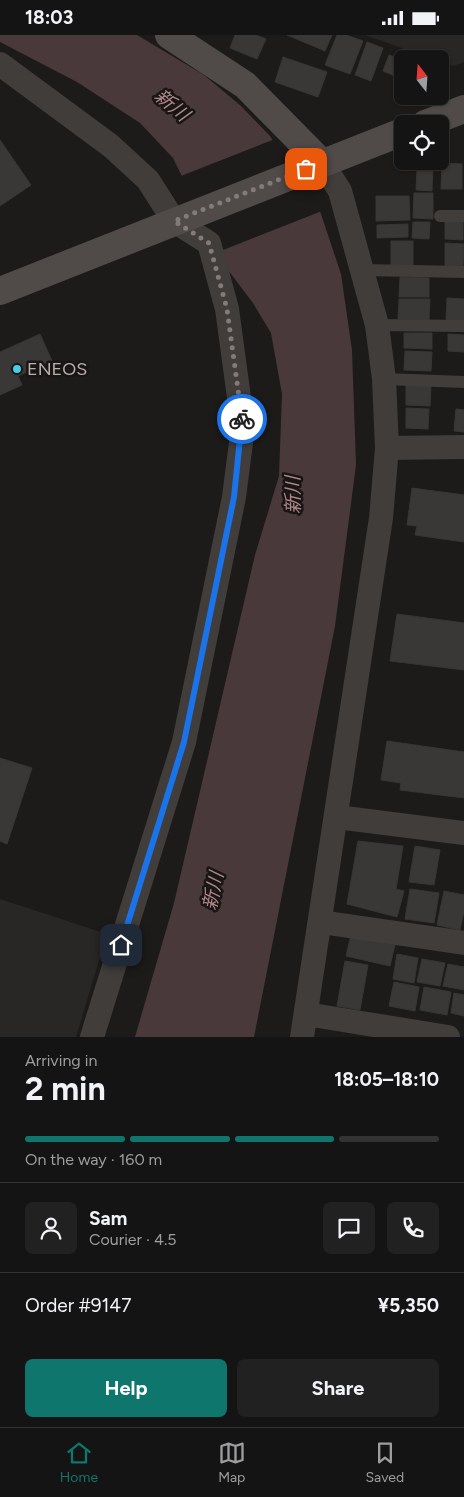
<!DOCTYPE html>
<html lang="en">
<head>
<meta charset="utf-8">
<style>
  :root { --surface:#151414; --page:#222122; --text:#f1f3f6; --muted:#9d9ea0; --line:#343334; --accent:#0f766e }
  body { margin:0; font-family:Figtree,"Noto Sans JP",sans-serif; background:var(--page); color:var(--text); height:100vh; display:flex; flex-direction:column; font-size:19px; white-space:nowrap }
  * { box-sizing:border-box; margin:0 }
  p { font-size:16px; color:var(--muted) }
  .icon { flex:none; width:28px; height:28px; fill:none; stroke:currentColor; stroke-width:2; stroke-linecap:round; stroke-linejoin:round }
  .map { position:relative; height:1002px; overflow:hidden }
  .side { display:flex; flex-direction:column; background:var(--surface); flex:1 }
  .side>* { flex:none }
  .needle { width:32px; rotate:343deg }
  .buttons { position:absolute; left:394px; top:15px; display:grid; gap:10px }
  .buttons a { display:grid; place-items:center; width:55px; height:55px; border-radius:8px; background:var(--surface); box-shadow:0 1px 4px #0004,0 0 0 1px var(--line); font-size:25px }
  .pin { position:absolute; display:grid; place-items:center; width:42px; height:42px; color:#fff; margin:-21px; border-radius:10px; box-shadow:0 2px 8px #0006 }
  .courier { position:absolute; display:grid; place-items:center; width:50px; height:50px; margin:-25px; border:4px solid #1a73e8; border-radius:50%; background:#fff; color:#222; box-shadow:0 1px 6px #0007 }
  .headline em { font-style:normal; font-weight:700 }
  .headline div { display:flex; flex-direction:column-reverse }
  .headline { display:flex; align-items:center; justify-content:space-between; height:85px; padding:0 25px }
  h1 { font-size:32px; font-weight:700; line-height:38px }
  .bar { display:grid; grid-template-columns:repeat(4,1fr); gap:8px 5px; align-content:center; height:60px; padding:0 25px }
  .bar i { height:6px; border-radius:4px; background:var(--line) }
  .bar .current { background:var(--accent) }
  .bar p { grid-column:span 4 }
  .line { display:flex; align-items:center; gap:12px; padding:0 25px; border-top:1px solid var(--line) }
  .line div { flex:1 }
  .round { display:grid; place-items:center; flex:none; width:52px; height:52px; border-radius:8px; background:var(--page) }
  .primary-button { display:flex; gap:10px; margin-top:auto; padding:10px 25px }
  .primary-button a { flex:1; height:58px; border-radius:8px; background:var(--accent); color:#fff; font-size:20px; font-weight:700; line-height:58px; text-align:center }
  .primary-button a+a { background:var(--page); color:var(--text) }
  .status { display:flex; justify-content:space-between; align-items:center; height:35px; padding:0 25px; background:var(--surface); direction:ltr }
  .status svg { height:14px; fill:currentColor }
  .tabs { display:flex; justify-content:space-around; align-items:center; height:70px; border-top:1px solid var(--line); background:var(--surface); font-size:14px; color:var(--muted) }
  .tabs a { display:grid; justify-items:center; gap:2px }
  .tabs .current { color:var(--accent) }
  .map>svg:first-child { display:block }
</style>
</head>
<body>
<div class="status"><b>18:03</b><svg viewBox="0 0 49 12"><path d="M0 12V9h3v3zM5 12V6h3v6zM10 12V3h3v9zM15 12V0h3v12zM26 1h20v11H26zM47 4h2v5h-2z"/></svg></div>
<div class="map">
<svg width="464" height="1002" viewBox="0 0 464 1002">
  <rect width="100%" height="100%" fill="#1c1b1a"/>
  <g fill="#292726">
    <path d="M365,0H464V27L453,31L440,26V24H433Z"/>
    <path d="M0,864L107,899L76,1002H0Z"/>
  </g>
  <path fill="#4a393a" d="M0,0H137L204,40L241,71L270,101L320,176L341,239L352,315L356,430L335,591L254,1002H135L174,868L255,520L279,441L282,359L271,298L253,268L228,235L173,123L140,88L77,47L0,7Z"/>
  <path fill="#1c1b1a" d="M275,104L322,176L218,217L181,141Z"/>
  <g fill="#3a3837" stroke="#373634">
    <path d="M235,0H256L266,4L257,24L230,13Z"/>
    <path d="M287,0H332L325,16Z"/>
    <path d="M337,0H346L363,6L350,39L325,30Z"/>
    <path d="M367,7L383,13L371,46L355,40Z"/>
    <path d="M389,20L402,25V44L383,36Z"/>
    <path d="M283,22L327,37L318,62L275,47Z"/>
    <path d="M0,105L31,150L0,171Z"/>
    <path d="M442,128L462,129V154H441Z"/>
    <path d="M433,131L432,156L416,155L417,135Z"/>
    <path d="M414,158H433V184L413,183Z"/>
    <path d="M376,161H409L410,185L376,186Z"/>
    <path d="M445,185L463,186V205L445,204Z"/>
    <path d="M413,187H430L429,204L412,203Z"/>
    <path d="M408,189V202L377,203V190Z"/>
    <rect x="391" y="206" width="22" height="24"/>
    <path d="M445,208L464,209L463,232L445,231Z"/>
    <path d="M400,242L429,243V262H399Z"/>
    <path d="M447,263L464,264V287L446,286Z"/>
    <path d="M399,264H430L429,285L398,284Z"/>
    <path d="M404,298H432V314L404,313Z"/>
    <path d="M40,299L52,326L18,341L22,350L0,360V317Z"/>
    <path d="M448,299L464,300V317L448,316Z"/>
    <path d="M405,316L432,317L431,336L404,335Z"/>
    <path d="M406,349L431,350L430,371L406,370Z"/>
    <path d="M406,373L429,374L428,394L406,393Z"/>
    <path d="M456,374L464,375V397L454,396Z"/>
    <path d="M412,453L464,460V507L415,500L417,491L407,490Z"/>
    <path d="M397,579L464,588V635L390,626Z"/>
    <path d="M387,706L464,717V763L400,755L401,748L381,745Z"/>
    <path d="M0,723L32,733L7,809L0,806Z"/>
    <path d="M358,806L403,811L396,854L404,856L397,882L347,869Z"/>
    <path d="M415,811L440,815L434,850L409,847Z"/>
    <path d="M410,854L439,858L434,888L405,884Z"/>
    <path d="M444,856L464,860V876L460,895L437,890Z"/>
    <path d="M351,900L395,910L390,931L346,921Z"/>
    <path d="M397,919L418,923L414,948L393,944Z"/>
    <path d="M422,924L445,928L440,951L417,947Z"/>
    <path d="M345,926L368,930L360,975L337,971Z"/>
    <path d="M448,929L464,932V955L443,951Z"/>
    <path d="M394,947L419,952L415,976L389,971Z"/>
    <path d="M424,952L451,957L447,980L420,975Z"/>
    <path d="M454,958L464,960V981L451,978Z"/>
  </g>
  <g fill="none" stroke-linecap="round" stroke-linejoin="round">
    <g stroke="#403d3b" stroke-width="12">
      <path d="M440,181H464"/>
      <path d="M363,235L464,237"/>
      <path d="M377,290L464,291"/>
      <path d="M384,344L464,347"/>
    </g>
    <g stroke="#403d3b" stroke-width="24">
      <path d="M0,29L111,111L148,145L174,186L209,208L227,274L243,392L234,462L184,707L92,1002"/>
      <path d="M387,413L464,412"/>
      <path d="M337,782L464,798"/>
      <path d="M321,887L464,908"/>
      <path d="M306,979L448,1002"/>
      <path d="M302,1002L381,483L387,413L384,344L377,290L340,156L322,128"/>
    </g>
    <g stroke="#504b49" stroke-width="28">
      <path d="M169,0L245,50L322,128"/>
      <path d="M425,89L464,74"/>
      <path d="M0,256L402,97"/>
    </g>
  </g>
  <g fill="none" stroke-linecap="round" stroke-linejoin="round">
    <path stroke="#837b7a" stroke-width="5" stroke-dasharray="0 9" d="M242,384L227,274L209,208L174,186L306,134"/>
    <path stroke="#1a73e8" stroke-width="6" d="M121,910L184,707L234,462L242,384"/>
  </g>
  <circle fill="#47cde6" stroke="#171615" stroke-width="2" cx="17" cy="334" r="5"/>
  <g text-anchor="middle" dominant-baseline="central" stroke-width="5" stroke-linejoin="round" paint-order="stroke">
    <g font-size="18" fill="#baafad" stroke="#171615" text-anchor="start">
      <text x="27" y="334">ENEOS</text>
    </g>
    <g font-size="19" font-style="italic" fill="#b28789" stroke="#171615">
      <text transform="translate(172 70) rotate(40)">新川</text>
      <text transform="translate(293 460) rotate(-91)">新川</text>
      <text transform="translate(213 856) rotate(-78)">新川</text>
    </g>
  </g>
</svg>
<div class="buttons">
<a><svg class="needle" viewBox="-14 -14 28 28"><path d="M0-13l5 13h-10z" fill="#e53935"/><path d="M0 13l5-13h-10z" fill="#9d9ea0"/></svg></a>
<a><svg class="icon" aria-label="locate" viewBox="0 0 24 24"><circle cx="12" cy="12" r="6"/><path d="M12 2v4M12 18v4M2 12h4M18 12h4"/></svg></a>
</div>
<div class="pin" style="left:306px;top:134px;background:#ea580c"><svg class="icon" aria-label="bag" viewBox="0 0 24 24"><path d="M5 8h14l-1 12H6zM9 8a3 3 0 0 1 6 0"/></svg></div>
<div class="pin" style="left:121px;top:910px;background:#1f2937"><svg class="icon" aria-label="home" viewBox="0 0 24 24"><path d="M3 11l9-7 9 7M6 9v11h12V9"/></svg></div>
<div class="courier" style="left:242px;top:384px"><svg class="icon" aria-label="bike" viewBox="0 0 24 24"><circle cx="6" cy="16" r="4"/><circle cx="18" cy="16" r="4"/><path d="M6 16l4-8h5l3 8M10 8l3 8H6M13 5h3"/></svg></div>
</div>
<section class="side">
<div class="headline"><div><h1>2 min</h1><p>Arriving in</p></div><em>18:05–18:10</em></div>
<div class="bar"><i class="current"></i><i class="current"></i><i class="current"></i><i></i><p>On the way · 160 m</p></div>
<div class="line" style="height:90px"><a class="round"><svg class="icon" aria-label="person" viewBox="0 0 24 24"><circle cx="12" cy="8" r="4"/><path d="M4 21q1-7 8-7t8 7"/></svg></a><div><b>Sam</b><p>Courier · 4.5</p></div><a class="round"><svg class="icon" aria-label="chat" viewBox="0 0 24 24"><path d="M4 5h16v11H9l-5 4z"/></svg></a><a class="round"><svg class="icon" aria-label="phone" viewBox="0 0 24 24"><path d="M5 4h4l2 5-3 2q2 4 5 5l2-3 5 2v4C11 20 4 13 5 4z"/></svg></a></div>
<div class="line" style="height:65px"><div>Order #9147</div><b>¥5,350</b></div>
<div class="primary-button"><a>Help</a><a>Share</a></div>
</section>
<nav class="tabs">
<a class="current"><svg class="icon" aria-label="home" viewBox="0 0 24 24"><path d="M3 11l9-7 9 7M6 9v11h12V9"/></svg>Home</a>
<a><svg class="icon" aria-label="map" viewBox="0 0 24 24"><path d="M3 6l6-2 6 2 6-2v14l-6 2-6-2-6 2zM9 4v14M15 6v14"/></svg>Map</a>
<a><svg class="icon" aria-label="saved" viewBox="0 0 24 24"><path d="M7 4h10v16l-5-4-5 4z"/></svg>Saved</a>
</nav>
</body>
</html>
